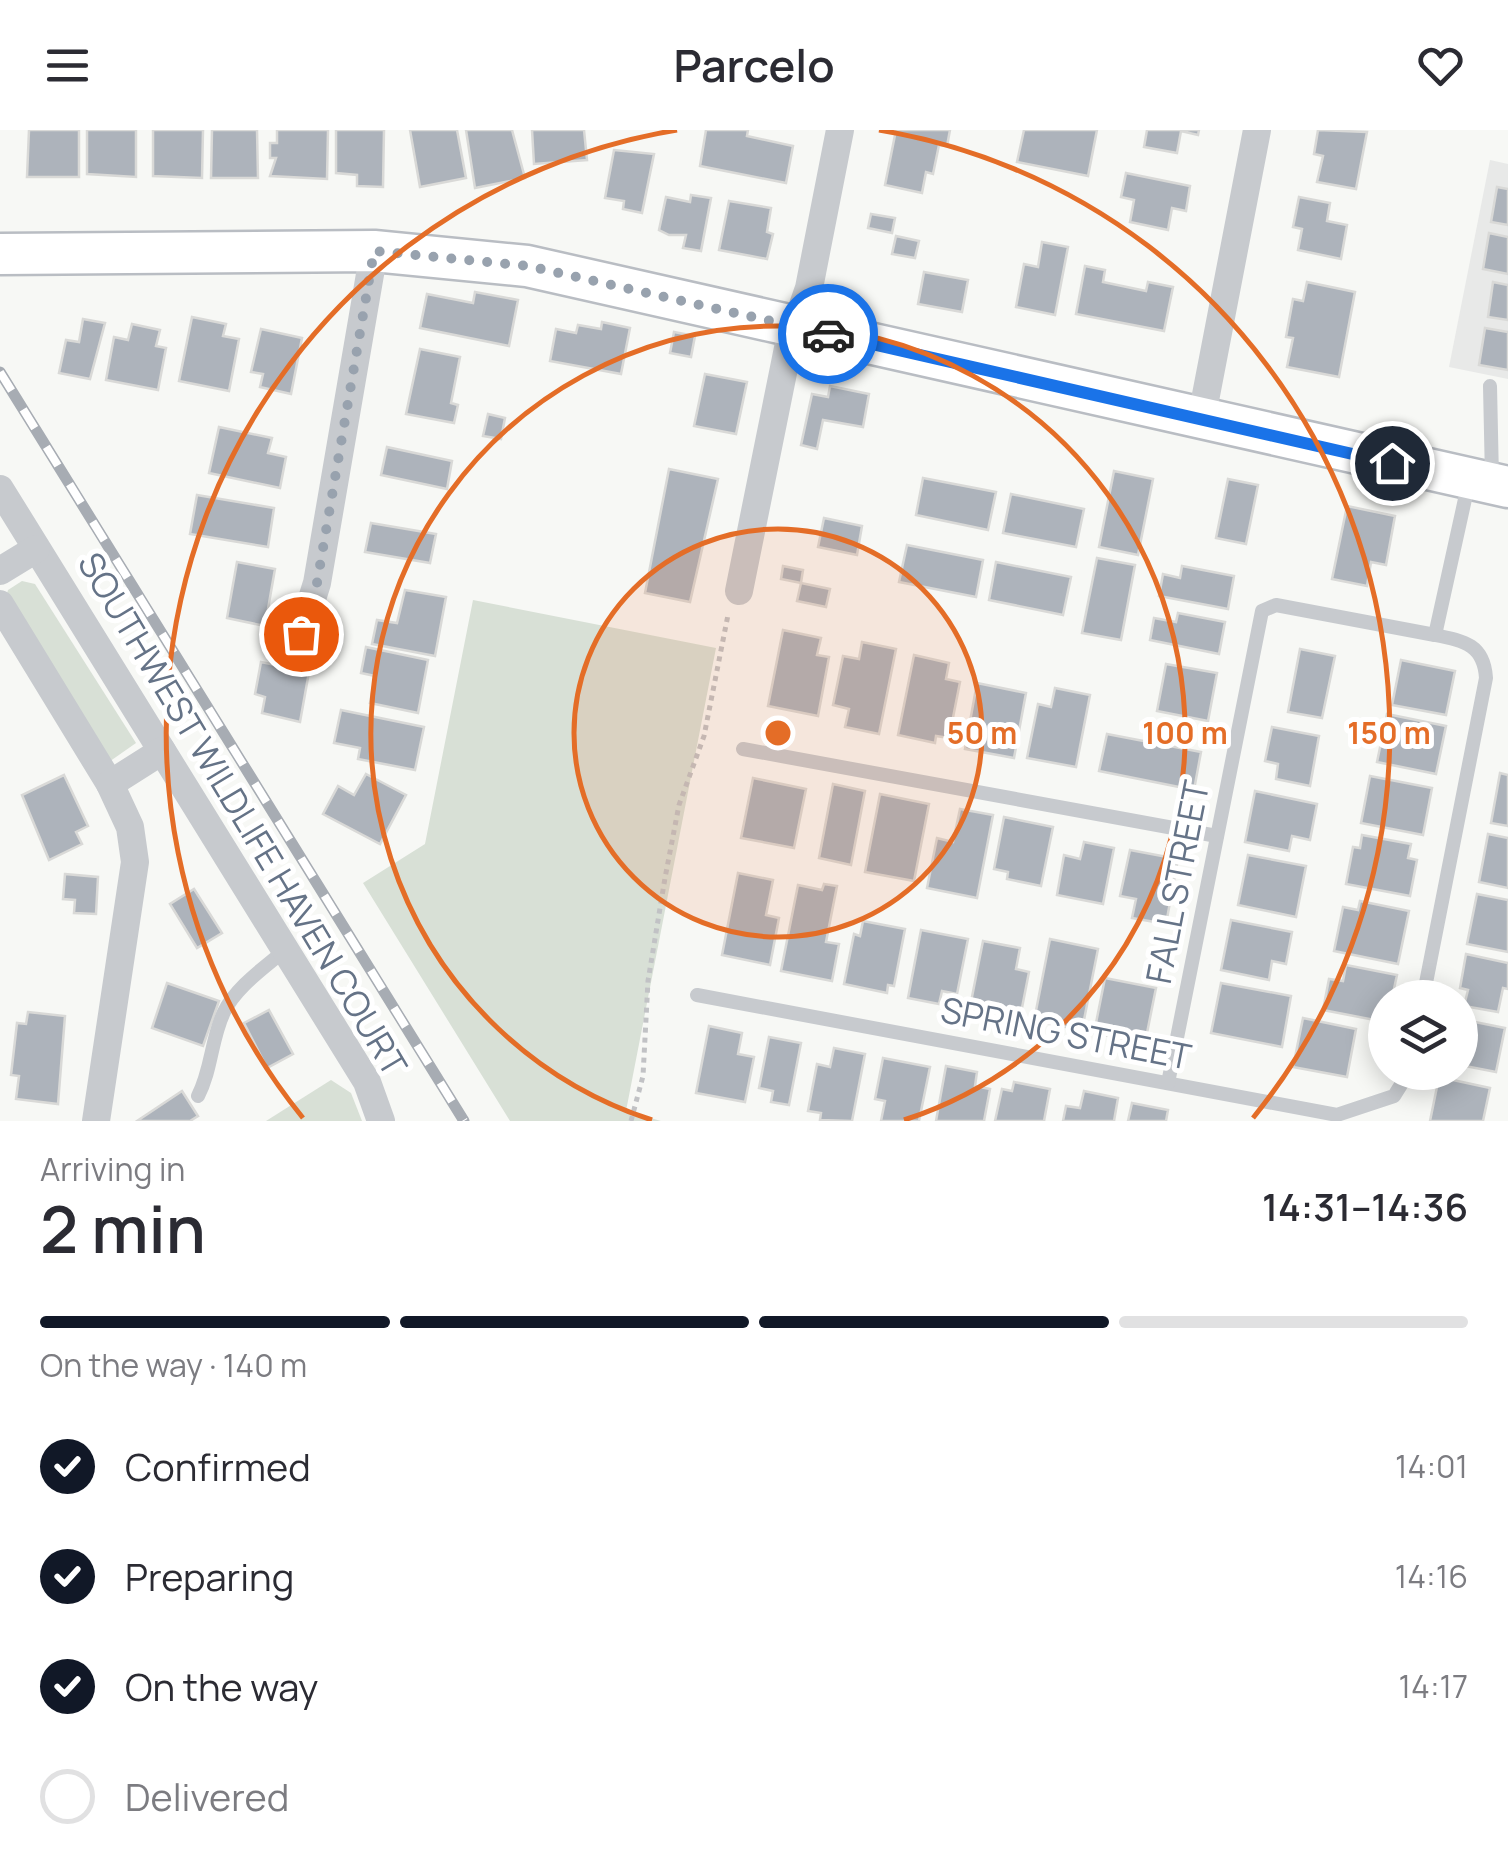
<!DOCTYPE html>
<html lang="en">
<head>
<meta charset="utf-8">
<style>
  :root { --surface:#fff; --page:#f2f2f3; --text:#2b2b33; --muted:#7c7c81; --line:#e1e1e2; --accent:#111827 }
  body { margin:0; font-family:Manrope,sans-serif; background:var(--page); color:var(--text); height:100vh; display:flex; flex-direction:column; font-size:38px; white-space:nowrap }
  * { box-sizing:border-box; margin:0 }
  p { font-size:32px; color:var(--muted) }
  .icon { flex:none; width:55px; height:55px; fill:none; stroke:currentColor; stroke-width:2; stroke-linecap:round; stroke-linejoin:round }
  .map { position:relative; height:991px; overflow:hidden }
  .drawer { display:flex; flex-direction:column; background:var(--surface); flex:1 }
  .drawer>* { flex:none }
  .controls { position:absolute; left:1368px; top:850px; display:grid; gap:20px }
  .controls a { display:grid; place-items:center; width:110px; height:110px; border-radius:50%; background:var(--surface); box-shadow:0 5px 25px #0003; font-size:50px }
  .pin { position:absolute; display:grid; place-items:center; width:85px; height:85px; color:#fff; margin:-42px; border:5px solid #fff; border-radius:50%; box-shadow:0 2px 10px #0007 }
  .courier { position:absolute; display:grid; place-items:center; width:100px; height:100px; margin:-50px; border:8px solid #1a73e8; border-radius:50%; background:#fff; color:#222; box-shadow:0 2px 12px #0007 }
  .overview em { font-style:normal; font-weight:600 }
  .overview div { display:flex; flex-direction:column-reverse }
  .overview { display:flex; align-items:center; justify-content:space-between; height:170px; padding:0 40px }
  h1 { font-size:65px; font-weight:600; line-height:75px }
  .bar { display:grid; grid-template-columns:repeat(4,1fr); gap:15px 10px; align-content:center; height:120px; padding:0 40px }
  .bar i { height:12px; border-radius:8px; background:var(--line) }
  .bar .on { background:var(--accent) }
  .bar p { grid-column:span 4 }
  ol { padding:0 40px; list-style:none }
  li { display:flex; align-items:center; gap:30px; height:110px }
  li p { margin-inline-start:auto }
  li .icon { padding:10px; border-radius:50%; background:var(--accent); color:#fff; stroke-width:4 }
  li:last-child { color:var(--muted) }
  li i { width:55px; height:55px; border:5px solid var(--line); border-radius:50% }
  header { display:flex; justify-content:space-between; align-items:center; height:130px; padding:0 40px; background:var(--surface); font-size:45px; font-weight:600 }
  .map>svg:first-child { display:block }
</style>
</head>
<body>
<header><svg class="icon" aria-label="menu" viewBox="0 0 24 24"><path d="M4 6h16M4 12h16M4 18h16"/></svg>Parcelo<svg class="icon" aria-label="heart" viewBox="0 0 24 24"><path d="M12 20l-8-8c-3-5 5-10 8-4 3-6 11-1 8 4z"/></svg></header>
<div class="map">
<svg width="1508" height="991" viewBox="0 0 1508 991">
  <rect width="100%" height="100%" fill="#f7f8f5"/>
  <path fill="#e8e9e8" d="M1490,30L1508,34V249L1449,237Z"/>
  <g fill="#d8e0d6">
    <path d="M22,451L35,454L136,613L106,634L6,467L8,460Z"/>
    <path d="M473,470L716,518L626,981L661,991H510L363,753L425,714Z"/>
    <path d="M331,950L351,963L362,991H266Z"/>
  </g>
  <g fill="#adb3bb" stroke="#d9d9d7" stroke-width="2.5">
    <path d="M29,0H79V47H27Z"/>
    <path d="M87,0H136V47L87,44Z"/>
    <path d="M153,0H203L202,48L153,46Z"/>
    <path d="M212,0H257L258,48H211Z"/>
    <path d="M277,0H328L327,49L270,46L276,28H270V13H277Z"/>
    <path d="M336,0H384L383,57L357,56V45L336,43Z"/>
    <path d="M410,0H457L466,48L420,57Z"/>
    <path d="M466,0H512L525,48L475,58Z"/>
    <path d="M532,0H584L587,30L534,34Z"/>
    <path d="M706,0H748L747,6L793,16L786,53L700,36Z"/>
    <path d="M896,0H950L947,16L939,15L933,44L926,42L922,63L885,55Z"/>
    <path d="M1024,0H1097L1088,46L1017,32Z"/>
    <path d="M1147,0H1199L1198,5L1181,1L1177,23L1144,17Z"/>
    <path d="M1318,0L1367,2L1356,59L1317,52L1323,26L1314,24Z"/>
    <path d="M614,20L654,24L642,83L623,79L624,71L605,68Z"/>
    <path d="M1126,43L1190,56L1186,81L1172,78L1168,100L1130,92L1134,70L1121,67Z"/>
    <path d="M1497,57L1508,59V95L1491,92Z"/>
    <path d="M691,65L711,68L701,121L683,118L686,105H669L659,100L666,67L690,72Z"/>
    <path d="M1299,67L1330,73L1327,91L1347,95L1341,129L1298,120L1302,99L1293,97Z"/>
    <path d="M729,71L771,78L767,102L773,104L767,129L719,120Z"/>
    <path d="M871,84L895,88L892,103L868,98Z"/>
    <path d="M1489,103L1508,107V144L1483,139Z"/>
    <path d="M896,106L919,111L915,128L892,124Z"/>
    <path d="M1042,112L1068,117L1055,185L1016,177L1024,134L1038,137Z"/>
    <path d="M1085,136L1105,140L1103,152L1146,161L1148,152L1173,157L1164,201L1076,184Z"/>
    <path d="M924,142L968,150L962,182L918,174Z"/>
    <path d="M1307,152L1355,162L1339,247L1287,237L1293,208L1286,207L1293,169L1303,171Z"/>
    <path d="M1493,152L1508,155V190L1488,187Z"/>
    <path d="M475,162L518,170L509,216L420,198L427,164L473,173Z"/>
    <path d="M192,187L226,194L223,206L239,209L229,261L179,251Z"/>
    <path d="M83,189L105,193L90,249L59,243L66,210L79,212Z"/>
    <path d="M602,192L630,198L621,244L550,231L556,199L576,203L578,195L601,199Z"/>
    <path d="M132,194L160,200L156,216L166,218L158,260L106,250L114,207L128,210Z"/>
    <path d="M1485,198L1508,202V240L1479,235Z"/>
    <path d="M261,199L302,208L291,264L260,257L263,244L251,242Z"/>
    <path d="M674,202L695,206L691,227L670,223Z"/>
    <path d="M420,219L460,227L451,273L458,275L454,293L406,284Z"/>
    <path d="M705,244L747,252L736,304L694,296Z"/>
    <path d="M830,256L869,264L863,297L823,290L817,319L801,315L812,264L828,267Z"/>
    <path d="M488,284L505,288L501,309L483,306Z"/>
    <path d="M219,297L272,308L268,323L286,327L280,358L209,343Z"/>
    <path d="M387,317L452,331L447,359L381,345Z"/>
    <path d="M669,339L718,349L690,472L645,463Z"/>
    <path d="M1114,341L1153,349L1138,425L1099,417Z"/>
    <path d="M923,348L996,362L988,400L916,385Z"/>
    <path d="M1228,349L1258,355L1246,414L1216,408Z"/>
    <path d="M1011,364L1084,379L1076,417L1003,403Z"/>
    <path d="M197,365L274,378L268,417L190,404Z"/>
    <path d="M1347,376L1395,386L1386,435L1371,432L1367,456L1332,449Z"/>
    <path d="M824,388L862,396L857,425L818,417Z"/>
    <path d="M371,393L436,404L430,433L365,422Z"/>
    <path d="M907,415L983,430L976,467L899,452Z"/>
    <path d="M1097,428L1135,435L1121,510L1082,503Z"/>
    <path d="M237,432L275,439L265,496L227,488Z"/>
    <path d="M996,432L1071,447L1063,485L989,470Z"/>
    <path d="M783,436L803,440L801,453L781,449Z"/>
    <path d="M1182,436L1234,446L1228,479L1159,466L1163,444L1180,448Z"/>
    <path d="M801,453L830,459L826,477L797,471Z"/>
    <path d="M405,460L446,467L435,526L372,514L377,490L397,493Z"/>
    <path d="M1178,483L1225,492L1219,524L1150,510L1154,488L1176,492Z"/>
    <path d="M783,500L821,508L817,525L829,527L818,586L768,576Z"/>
    <path d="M862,512L896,519L879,604L845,597L849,579L833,575L843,526L859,529Z"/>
    <path d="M366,517L428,530L418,583L370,573L375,546L361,543Z"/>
    <path d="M1300,519L1335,526L1322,588L1288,582Z"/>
    <path d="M914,525L949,533L946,549L960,552L949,608L936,606L935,613L898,605Z"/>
    <path d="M1401,530L1455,541L1446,585L1392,575Z"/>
    <path d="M261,532L309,542L300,592L262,583L265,567L255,564Z"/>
    <path d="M1166,534L1217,543L1208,591L1157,581Z"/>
    <path d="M977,553L1026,563L1014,628L965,619Z"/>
    <path d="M1055,558L1090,565L1076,637L1027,628L1038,574L1051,577Z"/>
    <path d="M341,580L424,597L415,640L358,629L360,618L334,613Z"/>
    <path d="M1387,584L1446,596L1436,644L1377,632Z"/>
    <path d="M1272,597L1319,606L1310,656L1276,649L1278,634L1265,631Z"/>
    <path d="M1107,604L1201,622L1194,660L1099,641Z"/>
    <path d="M1500,643L1508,645V696L1491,693Z"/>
    <path d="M366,644L406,665L380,714L323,684L338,656L354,665Z"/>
    <path d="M64,645L88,696L76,702L82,714L49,730L22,665Z"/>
    <path d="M1370,646L1432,658L1423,705L1361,693Z"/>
    <path d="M753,648L806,659L794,718L741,708Z"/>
    <path d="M833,654L865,661L851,735L819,728Z"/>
    <path d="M1255,661L1317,674L1310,710L1292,706L1289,721L1245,712Z"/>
    <path d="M880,664L929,674L914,751L865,742Z"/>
    <path d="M960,679L993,685L977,768L927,758L937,708L953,712Z"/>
    <path d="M1004,687L1053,697L1041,756L1007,749L1008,742L994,739Z"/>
    <path d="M1488,704L1508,708V758L1479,752Z"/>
    <path d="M1362,705L1411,714L1408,728L1417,730L1410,766L1346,754L1353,717L1360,718Z"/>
    <path d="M1084,712L1114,718L1103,774L1057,765L1064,725L1080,729Z"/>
    <path d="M1130,720L1178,729L1166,794L1132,788L1136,769L1120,766Z"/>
    <path d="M1248,725L1306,736L1296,787L1238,775Z"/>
    <path d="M738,743L773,750L766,785L779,788L770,835L722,825Z"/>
    <path d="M65,744L98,747L96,784L74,783L75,770L63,769Z"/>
    <path d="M824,754L837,756L826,812L839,814L832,851L781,841L798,755L822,760Z"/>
    <path d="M194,759L222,803L197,818L170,774Z"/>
    <path d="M1477,764L1508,770V822L1467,814Z"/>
    <path d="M1360,771L1409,781L1398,834L1334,821L1343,777L1358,780Z"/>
    <path d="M1231,790L1292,802L1286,834L1272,831L1269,850L1221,840Z"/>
    <path d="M863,791L905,799L894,856L888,855L887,863L844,854L854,804L860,806Z"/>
    <path d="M921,800L968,809L957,864L942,861L939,874L908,868Z"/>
    <path d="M1050,809L1098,819L1082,900L1034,891Z"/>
    <path d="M983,811L1020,818L1016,839L1029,842L1020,888L970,877Z"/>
    <path d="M1466,824L1508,833V859L1503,858L1498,882L1464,876L1468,860L1460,858Z"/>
    <path d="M1346,835L1397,845L1392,868H1385V892L1323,880L1329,849L1343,851Z"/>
    <path d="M1105,848L1156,858L1145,913L1094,903Z"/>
    <path d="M167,853L219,871L203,916L152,898Z"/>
    <path d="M1221,853L1291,866L1282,917L1211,903Z"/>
    <path d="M269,880L293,924L267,938L244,893Z"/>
    <path d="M28,882L65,886L58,974L16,969L19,946L11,945L17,893L26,894Z"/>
    <path d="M1303,888L1356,899L1347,947L1293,937Z"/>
    <path d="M1460,889L1505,898L1496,942L1460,935Z"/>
    <path d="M709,896L742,903L738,924L754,927L745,972L696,963Z"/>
    <path d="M769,907L801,913L789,975L771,972L773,961L759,958Z"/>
    <path d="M834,918L865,924L852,991L820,990L821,983L808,981L817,934L830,937Z"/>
    <path d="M883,928L930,937L919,991H881L885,971L875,969Z"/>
    <path d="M946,936L977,942L975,956L990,959L984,991H936Z"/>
    <path d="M1439,947L1490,958L1483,991H1430Z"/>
    <path d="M1014,952L1050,959L1044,991H995L1002,959L1012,961Z"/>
    <path d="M182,961L198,986L190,991H137Z"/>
    <path d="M1084,961L1118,968L1114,991H1063L1066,976L1080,978Z"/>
    <path d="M1132,973L1168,980L1166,991H1128Z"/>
  </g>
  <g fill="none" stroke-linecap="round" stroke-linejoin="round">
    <defs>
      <path id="secondary" d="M0,124L374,121L527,136L1508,357"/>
    </defs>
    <use href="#secondary" stroke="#b9bdc3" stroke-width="45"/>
    <path stroke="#c1c2c5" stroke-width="5" stroke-dasharray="5 5" stroke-linecap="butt" d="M631,991L643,946L648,851L665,748L679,675L704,606L728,485"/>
    <g stroke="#c7cace" stroke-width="14">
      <path d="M1490,256L1492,349"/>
      <path d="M743,619L1217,706"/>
      <path d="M697,865L1337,985L1394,966L1409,942"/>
      <path d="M1423,868L1486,548C1484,515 1465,511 1435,505"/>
      <path d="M1168,953L1262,481L1276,475L1435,505L1469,351"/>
      <path d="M198,966C212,939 211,909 224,882C236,857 264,838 285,820"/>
    </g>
    <g stroke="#c7cace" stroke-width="28">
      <path d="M1201,291L1257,0"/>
      <path d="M0,359L367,952L381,991"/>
      <path d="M0,441L36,419"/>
      <path d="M739,461L788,218L809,158L840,0"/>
      <path d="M0,474L110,654"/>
      <path d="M301,504L317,453L374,121"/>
      <path d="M96,991L135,732L130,697L110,654L162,621"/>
    </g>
    <use href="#secondary" stroke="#fff" stroke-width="40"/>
    <defs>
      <path id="rail" d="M0,242L464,991"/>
    </defs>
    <use href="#rail" stroke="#a7acb3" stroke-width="11"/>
    <use href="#rail" stroke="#fff" stroke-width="8" stroke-dasharray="22" stroke-linecap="butt"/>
  </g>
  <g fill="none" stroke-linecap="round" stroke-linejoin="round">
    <path stroke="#98a2ae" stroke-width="10" stroke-dasharray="0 18" d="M301,504L317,453L374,121L528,136L828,204"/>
    <path stroke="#1a73e8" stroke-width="12" d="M828,204L1392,333"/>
  </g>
  <circle cx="778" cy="603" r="204" fill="#e46d27" fill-opacity=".12"/>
  <g fill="none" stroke="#e46d27" stroke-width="5">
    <circle cx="778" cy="603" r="204"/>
    <path d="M652 990A407 407 0 1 1 904 990"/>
    <path d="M303 988A611 611 0 0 1 677 0M879 0A611 611 0 0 1 1253 988"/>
  </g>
  <g text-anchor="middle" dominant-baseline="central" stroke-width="10" stroke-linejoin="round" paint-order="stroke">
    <g font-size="35" fill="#657387" stroke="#fff">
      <text transform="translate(243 684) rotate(59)">SOUTHWEST WILDLIFE HAVEN COURT</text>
      <text transform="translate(1177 752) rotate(-79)">FALL STREET</text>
      <text transform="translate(1066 903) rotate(11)">SPRING STREET</text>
    </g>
  </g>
  <circle cx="778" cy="603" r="15" fill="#e46d27" stroke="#fff" stroke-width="5"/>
  <g font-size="30" text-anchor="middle" font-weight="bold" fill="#e46d27" stroke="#fff" stroke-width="10" stroke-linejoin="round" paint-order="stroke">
    <text x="982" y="614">50 m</text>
    <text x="1185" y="614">100 m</text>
    <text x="1389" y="614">150 m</text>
  </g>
</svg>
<div class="controls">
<a><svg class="icon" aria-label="layers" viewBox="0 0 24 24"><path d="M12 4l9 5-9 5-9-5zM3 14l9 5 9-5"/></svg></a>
</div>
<div class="pin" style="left:301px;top:504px;background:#ea580c"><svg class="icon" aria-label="bag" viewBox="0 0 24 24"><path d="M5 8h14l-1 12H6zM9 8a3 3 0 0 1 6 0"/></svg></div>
<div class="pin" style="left:1392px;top:333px;background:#1f2937"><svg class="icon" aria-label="home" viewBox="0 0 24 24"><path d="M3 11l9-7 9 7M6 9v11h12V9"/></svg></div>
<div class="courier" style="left:828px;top:204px"><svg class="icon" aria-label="car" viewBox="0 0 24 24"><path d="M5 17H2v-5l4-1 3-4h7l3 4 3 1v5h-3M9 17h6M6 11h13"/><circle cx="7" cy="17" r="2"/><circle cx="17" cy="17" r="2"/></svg></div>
</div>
<section class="drawer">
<div class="overview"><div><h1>2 min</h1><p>Arriving in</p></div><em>14:31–14:36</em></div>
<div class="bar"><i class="on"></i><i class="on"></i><i class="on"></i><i></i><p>On the way · 140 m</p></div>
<ol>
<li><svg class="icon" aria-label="check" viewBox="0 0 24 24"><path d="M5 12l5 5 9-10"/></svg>Confirmed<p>14:01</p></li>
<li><svg class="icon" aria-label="check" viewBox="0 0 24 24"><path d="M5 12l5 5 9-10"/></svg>Preparing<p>14:16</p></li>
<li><svg class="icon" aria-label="check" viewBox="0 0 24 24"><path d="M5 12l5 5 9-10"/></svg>On the way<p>14:17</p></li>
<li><i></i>Delivered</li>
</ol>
</section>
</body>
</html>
